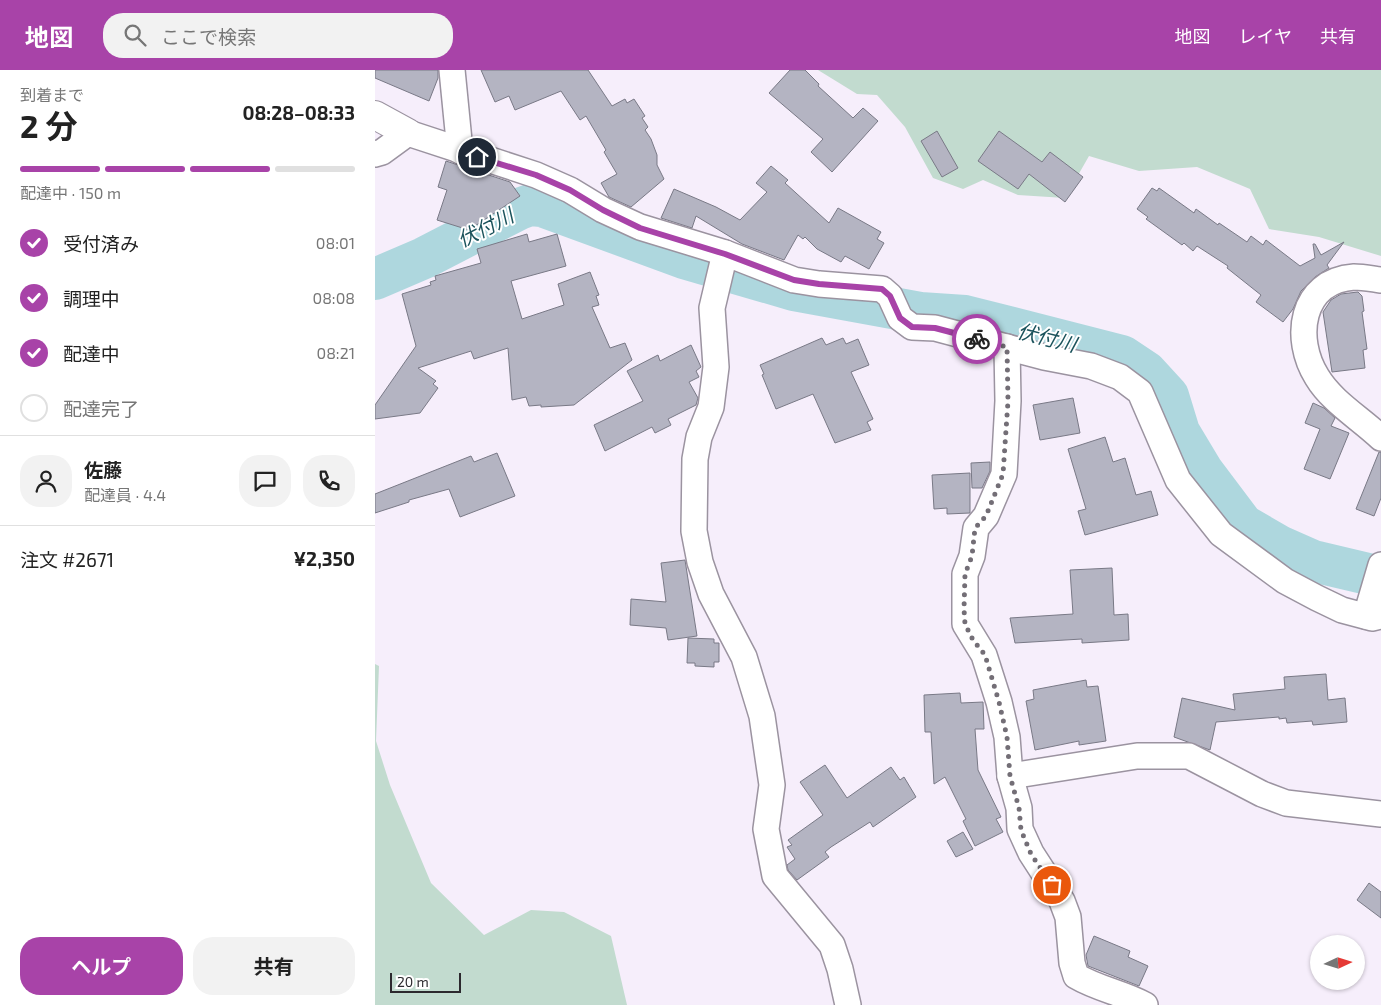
<!DOCTYPE html>
<html lang="ja">
<head>
<meta charset="utf-8">
<style>
  :root { --surface:#fff; --page:#f2f2f2; --text:#222; --muted:#767676; --line:#e0e0e0; --accent:#a843a8 }
  body { margin:0; font-family:"Exo 2","Noto Sans JP",sans-serif; background:var(--page); color:var(--text); height:100vh; display:flex; flex-direction:column; font-size:19px; white-space:nowrap }
  * { box-sizing:border-box; margin:0 }
  p { font-size:16px; color:var(--muted) }
  .icon { flex:none; width:28px; height:28px; fill:none; stroke:currentColor; stroke-width:2; stroke-linecap:round; stroke-linejoin:round }
  .map { position:relative; flex:1; overflow:hidden }
  .details { display:flex; flex-direction:column; background:var(--surface); width:375px }
  .details>* { flex:none }
  .needle { width:32px; rotate:86deg }
  .buttons { position:absolute; left:935px; top:865px; display:grid; gap:10px }
  .buttons a { display:grid; place-items:center; width:55px; height:55px; border-radius:50%; background:var(--surface); box-shadow:0 1px 4px #0004; font-size:25px }
  .scale { position:absolute; left:15px; bottom:12px; width:71px; box-sizing:border-box; padding-left:5px; border:2px solid #2c292e; border-top:0; font-size:14px; line-height:18px; white-space:nowrap; color:#2c292e; -webkit-text-stroke:4px #fff; paint-order:stroke }
  .pin { position:absolute; display:grid; place-items:center; width:42px; height:42px; color:#fff; margin:-21px; border:2px solid #fff; border-radius:50%; box-shadow:0 1px 5px #0007 }
  .courier { position:absolute; display:grid; place-items:center; width:50px; height:50px; margin:-25px; border:4px solid #a843a8; border-radius:50%; background:#fff; color:#222; box-shadow:0 1px 6px #0007 }
  .headline em { font-style:normal; font-weight:700 }
  .headline div { display:flex; flex-direction:column-reverse }
  .headline { display:flex; align-items:center; justify-content:space-between; height:85px; padding:0 20px }
  h1 { font-size:32px; font-weight:700; line-height:38px }
  .bar { display:grid; grid-template-columns:repeat(4,1fr); gap:8px 5px; align-content:center; height:60px; padding:0 20px }
  .bar i { height:6px; border-radius:4px; background:var(--line) }
  .bar .on { background:var(--accent) }
  .bar p { grid-column:span 4 }
  .line { display:flex; align-items:center; gap:12px; padding:0 20px; border-top:1px solid var(--line) }
  .line div { flex:1 }
  .round { display:grid; place-items:center; flex:none; width:52px; height:52px; border-radius:20px; background:var(--page) }
  ol { padding:0 20px; list-style:none }
  li { display:flex; align-items:center; gap:15px; height:55px }
  li p { margin-inline-start:auto }
  li .icon { padding:5px; border-radius:50%; background:var(--accent); color:#fff; stroke-width:4 }
  li:last-child { color:var(--muted) }
  li i { width:28px; height:28px; border:2px solid var(--line); border-radius:50% }
  .button { display:flex; gap:10px; margin-top:auto; padding:10px 20px }
  .button a { flex:1; height:58px; border-radius:20px; background:var(--accent); color:#fff; font-size:20px; font-weight:700; line-height:58px; text-align:center }
  .button a+a { background:var(--page); color:var(--text) }
  header { display:flex; align-items:center; gap:30px; box-sizing:border-box; height:70px; padding:0 25px; background:var(--accent); color:#fff }
  header strong { font-size:24px }
  nav { display:flex; gap:28px; margin-inline-start:auto; font-size:18px }
  .search { width:350px; height:45px; background:var(--page); display:flex; align-items:center; gap:12px; box-sizing:border-box; padding:0 18px; border-radius:20px; color:var(--muted); font-size:19px }
  main { display:flex; flex:1; min-height:0 }
  .map>svg:first-child { display:block }
</style>
</head>
<body>
<header>
<strong>地図</strong>
<div class="search"><svg class="icon" aria-label="search" viewBox="0 0 24 24"><circle cx="10" cy="10" r="6"/><path d="M15 15l6 6"/></svg>ここで検索</div>
<nav><a>地図</a><a>レイヤ</a><a>共有</a></nav>
</header>
<main>
<section class="details">
<div class="headline"><div><h1>2 分</h1><p>到着まで</p></div><em>08:28–08:33</em></div>
<div class="bar"><i class="on"></i><i class="on"></i><i class="on"></i><i></i><p>配達中 · 150 m</p></div>
<ol>
<li><svg class="icon" aria-label="check" viewBox="0 0 24 24"><path d="M5 12l5 5 9-10"/></svg>受付済み<p>08:01</p></li>
<li><svg class="icon" aria-label="check" viewBox="0 0 24 24"><path d="M5 12l5 5 9-10"/></svg>調理中<p>08:08</p></li>
<li><svg class="icon" aria-label="check" viewBox="0 0 24 24"><path d="M5 12l5 5 9-10"/></svg>配達中<p>08:21</p></li>
<li><i></i>配達完了</li>
</ol>
<div class="line" style="height:90px"><a class="round"><svg class="icon" aria-label="person" viewBox="0 0 24 24"><circle cx="12" cy="8" r="4"/><path d="M4 21q1-7 8-7t8 7"/></svg></a><div><b>佐藤</b><p>配達員 · 4.4</p></div><a class="round"><svg class="icon" aria-label="chat" viewBox="0 0 24 24"><path d="M4 5h16v11H9l-5 4z"/></svg></a><a class="round"><svg class="icon" aria-label="phone" viewBox="0 0 24 24"><path d="M5 4h4l2 5-3 2q2 4 5 5l2-3 5 2v4C11 20 4 13 5 4z"/></svg></a></div>
<div class="line" style="height:65px"><div>注文 #2671</div><b>¥2,350</b></div>
<div class="button"><a>ヘルプ</a><a>共有</a></div>
</section>
<div class="map">
<svg width="1006" height="935" viewBox="0 0 1006 935">
  <rect width="100%" height="100%" fill="#f6eefb"/>
  <g fill="#c2dbcf">
    <path d="M443,0H1006V186L944,167L894,159L875,119L822,97L764,101L714,86L690,128L643,125L608,110L588,119L558,108L530,57L502,25L482,24Z"/>
    <path d="M0,594L4,596L1,671L15,715L56,813L109,865L156,840L189,842L236,866L252,935H0Z"/>
  </g>
  <g fill="none" stroke-linecap="round" stroke-linejoin="round">
    <path stroke="#aed7de" stroke-width="42" d="M0,209L49,188L144,139L155,135L167,136L309,188L419,220L545,243L590,246L747,286L771,302L793,326L804,362L828,402L868,455L904,476L938,491L1006,507"/>
  </g>
  <g fill="#b4b4c2" stroke="#797986">
    <path d="M0,0H63V8L54,31L0,8Z"/>
    <path d="M106,0H213L237,36L250,29L252,33L259,29L270,46L267,48L273,57L270,60L276,69L282,85V95L289,109L256,137L234,127L226,113L242,104L229,82L231,80L211,46L205,50L186,21L140,40L134,26L120,32Z"/>
    <path d="M415,0H430L444,14L443,16L478,48L488,38L503,51L457,102L436,82L448,69L394,23Z"/>
    <path d="M562,61L583,98L567,107L546,71Z"/>
    <path d="M624,61L667,92L675,82L708,107L690,132L654,104L643,119L603,91Z"/>
    <path d="M71,91L135,112L145,126L94,160L62,150L72,120L63,117Z"/>
    <path d="M396,96L413,110L410,113L454,153L463,138L506,162L502,169L509,173L494,199L470,186L466,192L442,179L430,167L428,169L423,165L409,190L367,174L321,146L317,158L286,148L299,119L341,137L365,150L392,122L381,113Z"/>
    <path d="M777,118L782,121L784,118L819,143L821,139L843,155L844,153L872,172L876,166L888,175L891,170L925,196L940,188L938,174H940L946,185L969,172L952,195L954,198L940,207L926,221L918,239L908,252L881,232L886,225L852,198L853,196L822,176L818,181L809,173L807,175L771,149L773,147L762,139Z"/>
    <path d="M152,164L154,172L182,164L191,196L136,211L147,249L189,235L183,214L215,202L224,225L221,226L224,235L217,237L235,278L250,273L257,290L199,335L166,337V335L154,336L151,327L137,330L133,278L99,289L96,281L43,298L61,311L58,314L63,318L45,343L0,349V335L41,276L27,224L56,215L55,212L61,210L60,206L106,193L102,179Z"/>
    <path d="M983,222L987,226L989,241L987,242L992,279L988,280L990,298L957,302L948,242L956,230L966,224Z"/>
    <path d="M447,268L451,275L468,268L471,274L483,269L494,295L476,302L498,349L492,352L496,360L460,373L438,324L401,339L387,305L389,304L385,295Z"/>
    <path d="M316,275L326,297L321,301L324,307L314,312L323,328L321,335L293,349L296,355L280,363L277,357L230,381L219,355L268,331L252,301L283,285L285,291Z"/>
    <path d="M698,328L705,363L665,370L658,335Z"/>
    <path d="M938,333L949,338L960,348L956,356L974,363L955,409L929,399L945,359L930,353Z"/>
    <path d="M730,367L738,392L750,388L761,425L776,421L783,445L710,465L703,441L711,439L693,379Z"/>
    <path d="M1004,382H1006V428L999,446L981,439Z"/>
    <path d="M122,383L140,426L85,447L74,419L34,430V432L0,443V424L96,386L99,392Z"/>
    <path d="M615,392V401L607,418H597L596,393Z"/>
    <path d="M595,403V443L572,444V438L559,439L557,405Z"/>
    <path d="M310,490L322,566L293,570L291,558L255,555L256,529L291,532L286,493Z"/>
    <path d="M737,498L739,545L753,544L754,570L707,573V569L640,573L635,548L698,544L695,500Z"/>
    <path d="M313,568L339,569V573H344V592H339V597L320,596V593H312Z"/>
    <path d="M951,604L953,630L970,628L972,652L938,655L937,651L912,653L911,648L904,649V647L841,652L835,680L799,667L807,628L860,640L858,624L910,619L909,607Z"/>
    <path d="M711,610L712,617L723,616L731,671L704,675V671L660,680L651,631L659,629L658,620Z"/>
    <path d="M585,623L586,633L608,632L609,659H600L603,700L626,747L621,749L628,762L600,776L588,751L591,749L570,707L559,714L556,662H550L549,625Z"/>
    <path d="M450,695L472,728L516,697L525,710L529,707L541,727L498,757L495,752L456,777L450,782L454,787L422,810L413,800L412,795L420,789L412,777L417,775L413,770L448,745L425,712Z"/>
    <path d="M588,762L598,779L581,787L572,771Z"/>
    <path d="M994,813L1006,822V848L982,830Z"/>
    <path d="M719,866L755,881L753,887L773,896L764,916L713,896L711,885Z"/>
  </g>
  <g fill="none" stroke-linecap="round" stroke-linejoin="round">
    <defs>
      <g id="minor">
        <path d="M77,0L85,81"/>
        <path d="M0,84L7,82L33,63L161,105L195,120L228,140L265,157L350,183L419,210L444,214L507,219L515,226L525,248L537,257L560,258L669,287L716,296L745,307L765,322L803,410L846,464L910,511L942,528L967,540L997,548L1006,546"/>
        <path d="M350,183L337,238L341,297L336,337L324,367L320,389L319,461L325,492L336,524L369,587L387,646L397,715L391,759L400,806L457,875L465,899L473,935"/>
        <path d="M1006,210C998,209 988,207 979,207C925,211 918,269 942,307C957,332 985,348 1006,368"/>
        <path d="M632,277L633,331L629,404L611,446L601,458L597,486L590,504V554L609,585L624,632L632,667L635,706L644,738L645,759L656,783L687,831L693,847L697,893L701,906C723,919 748,923 770,935"/>
        <path d="M991,546L1006,495"/>
        <path d="M635,706L762,686H814L887,724L911,733L1006,744"/>
      </g>
      <path id="tertiary" d="M0,45L33,63"/>
    </defs>
    <use href="#minor" stroke="#9b93a0" stroke-width="28"/>
    <use href="#tertiary" stroke="#9b93a0" stroke-width="30"/>
    <use href="#minor" stroke="#fff" stroke-width="25"/>
    <use href="#tertiary" stroke="#fff" stroke-width="28"/>
  </g>
  <g fill="none" stroke-linecap="round" stroke-linejoin="round">
    <path stroke="#736e76" stroke-width="5" stroke-dasharray="0 9" d="M602,269L632,277L633,331L628,404L611,446L600,458L597,486L590,504L589,539L590,554L598,570L610,585L624,632L632,667L635,706L644,738L646,760L656,784L677,815"/>
    <path stroke="#a843a8" stroke-width="6" d="M102,87L161,105L195,120L228,140L265,158L350,184L419,210L444,214L507,219L515,226L525,248L537,257L560,258L602,269"/>
  </g>
  <g text-anchor="middle" dominant-baseline="central" stroke-width="4" stroke-linejoin="round" paint-order="stroke">
    <g font-size="20" font-style="italic" fill="#1b535c" stroke="#fff">
      <text transform="translate(110 157) rotate(-27)">伏付川</text>
      <text transform="translate(672 267) rotate(14)">伏付川</text>
    </g>
  </g>
</svg>
<div class="buttons">
<a><svg class="needle" viewBox="-14 -14 28 28"><path d="M0-13l5 13h-10z" fill="#e53935"/><path d="M0 13l5-13h-10z" fill="#767676"/></svg></a>
</div>
<div class="scale">20 m</div>
<div class="pin" style="left:677px;top:815px;background:#ea580c"><svg class="icon" aria-label="bag" viewBox="0 0 24 24"><path d="M5 8h14l-1 12H6zM9 8a3 3 0 0 1 6 0"/></svg></div>
<div class="pin" style="left:102px;top:87px;background:#1f2937"><svg class="icon" aria-label="home" viewBox="0 0 24 24"><path d="M3 11l9-7 9 7M6 9v11h12V9"/></svg></div>
<div class="courier" style="left:602px;top:269px"><svg class="icon" aria-label="bike" viewBox="0 0 24 24"><circle cx="6" cy="16" r="4"/><circle cx="18" cy="16" r="4"/><path d="M6 16l4-8h5l3 8M10 8l3 8H6M13 5h3"/></svg></div>
</div>
</main>
</body>
</html>
